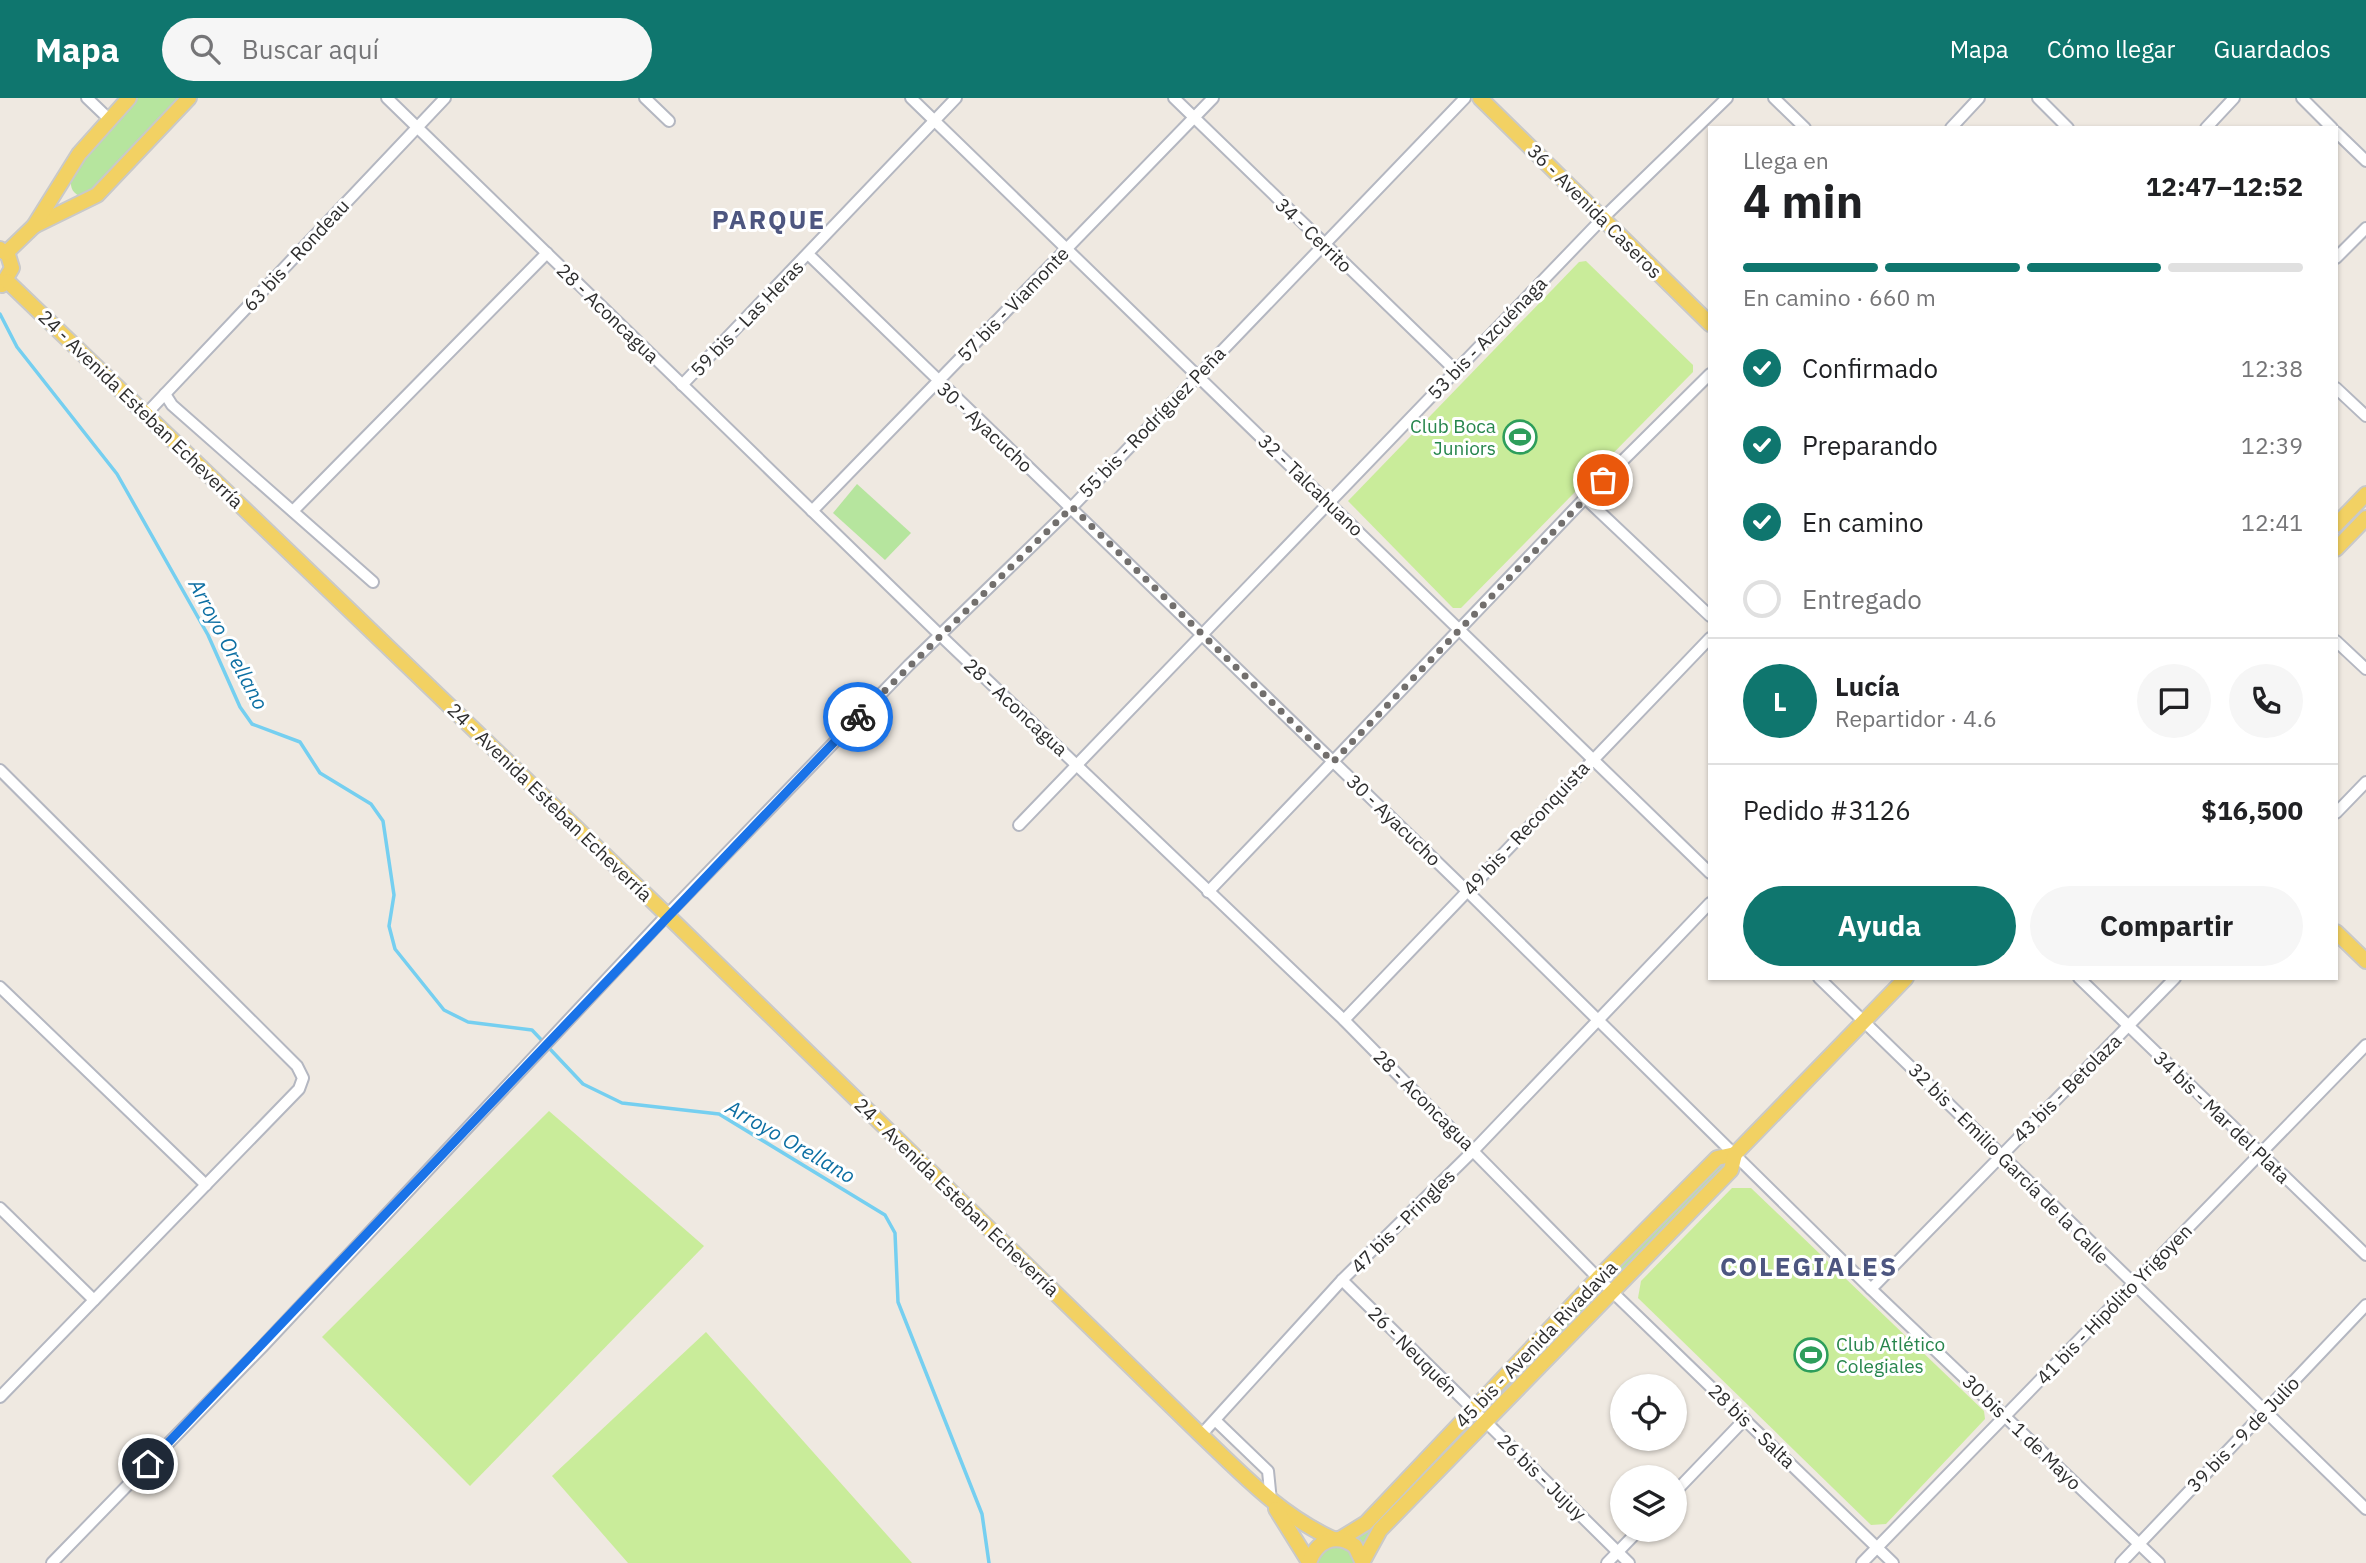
<!DOCTYPE html>
<html lang="es">
<head>
<meta charset="utf-8">
<style>
  :root { --surface:#fff; --page:#f6f6f6; --text:#202124; --muted:#757577; --line:#e0e0e0; --accent:#0f766e }
  body { margin:0; font-family:"IBM Plex Sans",sans-serif; background:var(--page); color:var(--text); height:100vh; display:flex; flex-direction:column; font-size:26px; white-space:nowrap }
  * { box-sizing:border-box; margin:0 }
  p { font-size:23px; color:var(--muted) }
  .icon { flex:none; width:38px; height:38px; fill:none; stroke:currentColor; stroke-width:2; stroke-linecap:round; stroke-linejoin:round }
  .map { position:relative; flex:1; overflow:hidden }
  .side { position:absolute; left:1708px; top:28px; width:630px; height:854px; display:flex; flex-direction:column; background:var(--surface); border-radius:0px; box-shadow:0 2px 5px #0004 }
  .side>* { flex:none }
  .buttons { position:absolute; left:1610px; top:1276px; display:grid; gap:14px }
  .buttons a { display:grid; place-items:center; width:77px; height:77px; border-radius:50%; background:var(--surface); box-shadow:0 2px 5px #0004; font-size:35px }
  .pin { position:absolute; display:grid; place-items:center; width:60px; height:60px; color:#fff; margin:-30px; border:4px solid #fff; border-radius:50%; box-shadow:0 2px 7px #0007 }
  .courier { position:absolute; display:grid; place-items:center; width:70px; height:70px; margin:-35px; border:5px solid #1a73e8; border-radius:50%; background:#fff; color:#222; box-shadow:0 2px 9px #0007 }
  .headline em { font-style:normal; font-weight:800 }
  .headline div { display:flex; flex-direction:column-reverse }
  .headline { display:flex; align-items:center; justify-content:space-between; height:119px; padding:0 35px }
  h1 { font-size:46px; font-weight:800; line-height:52px }
  .bar { display:grid; grid-template-columns:repeat(4,1fr); gap:10px 7px; align-content:center; height:84px; padding:0 35px }
  .bar i { height:9px; border-radius:5px; background:var(--line) }
  .bar .on { background:var(--accent) }
  .bar p { grid-column:span 4 }
  .line { display:flex; align-items:center; gap:18px; padding:0 35px; border-top:2px solid var(--line) }
  .line div { flex:1 }
  .round { display:grid; place-items:center; flex:none; width:74px; height:74px; border-radius:37px; background:var(--page) }
  ol { padding:0 35px; list-style:none }
  li { display:flex; align-items:center; gap:21px; height:77px }
  li p { margin-inline-start:auto }
  li .icon { padding:7px; border-radius:50%; background:var(--accent); color:#fff; stroke-width:4 }
  li:last-child { color:var(--muted) }
  li i { width:38px; height:38px; border:4px solid var(--line); border-radius:50% }
  .cta { display:flex; gap:14px; margin-top:auto; padding:14px 35px }
  .cta a { flex:1; height:80px; border-radius:42px; background:var(--accent); color:#fff; font-size:28px; font-weight:800; line-height:80px; text-align:center }
  .cta a+a { background:var(--page); color:var(--text) }
  header { display:flex; align-items:center; gap:42px; box-sizing:border-box; height:98px; padding:0 35px; background:var(--accent); color:#fff }
  header strong { font-size:33px }
  nav { display:flex; gap:38px; margin-inline-start:auto; font-size:24px }
  .search { width:490px; height:63px; background:var(--page); display:flex; align-items:center; gap:18px; box-sizing:border-box; padding:0 24px; border-radius:38px; color:var(--muted); font-size:26px }
  .map>svg:first-child { display:block }
</style>
</head>
<body>
<header>
<strong>Mapa</strong>
<div class="search"><svg class="icon" aria-label="search" viewBox="0 0 24 24"><circle cx="10" cy="10" r="6"/><path d="M15 15l6 6"/></svg>Buscar aquí</div>
<nav><a>Mapa</a><a>Cómo llegar</a><a>Guardados</a></nav>
</header>
<div class="map">
<svg width="2366" height="1465" viewBox="0 0 2366 1465">
  <rect width="100%" height="100%" fill="#efe9e1"/>
  <g fill="#b6e59e">
    <path d="M138,0H180L88,95L80,98C45,83 124,14 138,0Z"/>
    <path d="M857,386L911,435L885,462L833,415Z"/>
    <path d="M1723,1065L1726,1068L1613,1182L1610,1179Z"/>
    <path d="M1596,1192L1600,1195L1489,1312L1486,1308Z"/>
    <path d="M1471,1324L1474,1326L1373,1430L1363,1447L1355,1439L1371,1428Z"/>
    <path d="M1341,1448L1352,1454L1356,1465H1315L1326,1449Z"/>
  </g>
  <g fill="#c9ec9a">
    <path d="M1586,163L1693,267V274L1461,510H1453L1348,403L1579,164Z"/>
    <path d="M549,1013L704,1148L470,1388L322,1239Z"/>
    <path d="M1732,1090H1751L1984,1313L1985,1321L1886,1426L1871,1427L1638,1200L1641,1183Z"/>
    <path d="M706,1234L912,1465H628L552,1378Z"/>
  </g>
  <g fill="none" stroke-linecap="round" stroke-linejoin="round">
    <path stroke="#75cff0" stroke-width="3.5" d="M0,216L17,249L117,376L208,537L240,609L252,626L300,644L320,675L371,706L383,723L394,797L389,828L395,851L444,912L468,924L532,932L583,986L622,1005L719,1016L885,1117L895,1135L898,1204L982,1416L989,1465"/>
    <defs>
      <g id="minor">
        <path d="M87,0L109,21"/>
        <path d="M387,0L940,537L1344,922L1598,1180L1893,1465"/>
        <path d="M645,0L669,23"/>
        <path d="M911,0L1710,775"/>
        <path d="M1174,0L1456,273"/>
        <path d="M1774,0L1805,30"/>
        <path d="M2038,0L2068,30"/>
        <path d="M2302,0L2332,30"/>
        <path d="M1951,30L1979,0"/>
        <path d="M2206,30L2234,0"/>
        <path d="M2336,34L2366,63"/>
        <path d="M809,157L1467,793L1871,1191L2159,1465"/>
        <path d="M2336,160L2366,130"/>
        <path d="M682,287L956,0"/>
        <path d="M2336,290L2366,318"/>
        <path d="M165,296L172,307L373,484"/>
        <path d="M147,315L445,0"/>
        <path d="M1585,400L1710,518"/>
        <path d="M293,413L547,155"/>
        <path d="M812,413L1213,0"/>
        <path d="M2336,543L2366,571"/>
        <path d="M0,672L297,968L303,980L299,991L0,1299"/>
        <path d="M2336,715L2366,684"/>
        <path d="M1019,727L1602,121L1727,0"/>
        <path d="M1208,794L1585,400L1710,276"/>
        <path d="M1819,880L2366,1411"/>
        <path d="M2079,880L2366,1157"/>
        <path d="M0,889L206,1087"/>
        <path d="M1344,922L1710,540"/>
        <path d="M0,1110L94,1202"/>
        <path d="M1342,1182L1629,1465"/>
        <path d="M1871,1191L2175,880"/>
        <path d="M1216,1323L1268,1373L1271,1403"/>
        <path d="M1201,1337L1342,1182L1474,1052L1710,805"/>
        <path d="M1675,1394L1745,1321"/>
        <path d="M52,1465L263,1248L667,817L909,567L1072,409L1465,0"/>
        <path d="M1607,1465L1639,1432"/>
        <path d="M1862,1465L2366,947"/>
        <path d="M2121,1465L2366,1207"/>
      </g>
      <g id="major">
        <path d="M1480,0L1710,226"/>
        <path d="M34,128L97,97L189,0"/>
        <path d="M0,151L8,157L12,170L2,187"/>
        <path d="M6,155L34,128L79,56L129,0"/>
        <path d="M7,183L667,817L1201,1337C1242,1376 1280,1417 1333,1441"/>
        <path d="M2336,427L2366,396"/>
        <path d="M2336,451L2366,420"/>
        <path d="M2336,834L2366,863"/>
        <path d="M1276,1411L1309,1464"/>
        <path d="M1340,1441L1366,1425L1598,1180L1717,1060L1735,1056"/>
        <path d="M1363,1463L1380,1432L1731,1072L1735,1056L1906,880"/>
        <path d="M1309,1465C1316,1443 1335,1434 1355,1448L1363,1465"/>
      </g>
    </defs>
    <use href="#minor" stroke="#b4b7c1" stroke-width="14"/>
    <use href="#major" stroke="#c9c9c9" stroke-width="18"/>
    <use href="#minor" stroke="#fff" stroke-width="10"/>
    <use href="#major" stroke="#f2d163" stroke-width="14"/>
  </g>
  <g fill="none" stroke-linecap="round" stroke-linejoin="round">
    <path stroke="#726f6d" stroke-width="7" stroke-dasharray="0 12.6" d="M858,619L1072,409L1333,664L1603,382"/>
    <path stroke="#1a73e8" stroke-width="9" d="M148,1366L858,619"/>
  </g>
  <defs>
    <symbol id="stadium-ring" viewBox="-11 -11 22 22"><circle r="9.5" fill="#fff" stroke="#2e9e5b" stroke-width="1.5"/><path d="M0-5a6.5 5 0 1 0 0 10a6.5 5 0 1 0 0-10ZM-3.5-1.8h7v3.6h-7Z" fill="#2e9e5b"/></symbol>
  </defs>
  <g fill-rule="evenodd">
    <use href="#stadium-ring" x="1501" y="320" width="38" height="38"/>
    <use href="#stadium-ring" x="1792" y="1238" width="38" height="38"/>
  </g>
  <g text-anchor="middle" dominant-baseline="central" stroke-width="6" stroke-linejoin="round" paint-order="stroke">
    <g font-size="19" fill="#2e2e2e" stroke="#fff">
      <text transform="translate(1595 113) rotate(45)">36 - Avenida Caseros</text>
      <text transform="translate(1314 137) rotate(44)">34 - Cerrito</text>
      <text transform="translate(296 157) rotate(-47)">63 bis - Rondeau</text>
      <text transform="translate(1013 206) rotate(-46)">57 bis - Viamonte</text>
      <text transform="translate(608 215) rotate(44)">28 - Aconcagua</text>
      <text transform="translate(747 220) rotate(-46)">59 bis - Las Heras</text>
      <text transform="translate(1487 240) rotate(-46)">53 bis - Azcuénaga</text>
      <text transform="translate(141 311) rotate(44)">24 - Avenida Esteban Echeverría</text>
      <text transform="translate(1152 324) rotate(-46)">55 bis - Rodríguez Peña</text>
      <text transform="translate(985 329) rotate(43)">30 - Ayacucho</text>
      <text transform="translate(1311 387) rotate(44)">32 - Talcahuano</text>
      <text transform="translate(1016 609) rotate(43)">28 - Aconcagua</text>
      <text transform="translate(550 704) rotate(44)">24 - Avenida Esteban Echeverría</text>
      <text transform="translate(1394 722) rotate(44)">30 - Ayacucho</text>
      <text transform="translate(1526 730) rotate(-47)">49 bis - Reconquista</text>
      <text transform="translate(2067 990) rotate(-45)">43 bis - Betolaza</text>
      <text transform="translate(1424 1002) rotate(45)">28 - Aconcagua</text>
      <text transform="translate(2222 1019) rotate(44)">34 bis - Mar del Plata</text>
      <text transform="translate(2009 1065) rotate(45)">32 bis - Emilio García de la Calle</text>
      <text transform="translate(957 1099) rotate(44)">24 - Avenida Esteban Echeverría</text>
      <text transform="translate(1403 1123) rotate(-45)">47 bis - Pringles</text>
      <text transform="translate(2114 1206) rotate(-46)">41 bis - Hipólito Yrigoyen</text>
      <text transform="translate(1536 1246) rotate(-46)">45 bis - Avenida Rivadavia</text>
      <text transform="translate(1413 1253) rotate(45)">26 - Neuquén</text>
      <text transform="translate(1752 1328) rotate(44)">28 bis - Salta</text>
      <text transform="translate(2022 1334) rotate(44)">30 bis - 1 de Mayo</text>
      <text transform="translate(2243 1336) rotate(-46)">39 bis - 9 de Julio</text>
      <text transform="translate(1542 1379) rotate(44)">26 bis - Jujuy</text>
    </g>
    <g font-size="19" fill="#27864d" stroke="#fff" text-anchor="end">
      <text x="1496" y="328">Club Boca<tspan x="1496" dy="22">Juniors</tspan></text>
      <text x="1836" y="1246" text-anchor="start">Club Atlético<tspan x="1836" dy="22">Colegiales</tspan></text>
    </g>
    <g font-size="21" font-style="italic" fill="#0d6fa3" stroke="#fff">
      <text transform="translate(229 546) rotate(62)">Arroyo Orellano</text>
      <text transform="translate(791 1043) rotate(30)">Arroyo Orellano</text>
    </g>
    <g font-size="26" font-weight="bold" letter-spacing="2" fill="#4d5680" stroke="#fff">
      <text x="769" y="121">PARQUE</text>
      <text x="1809" y="1168">COLEGIALES</text>
    </g>
  </g>
</svg>
<div class="buttons">
<a><svg class="icon" aria-label="locate" viewBox="0 0 24 24"><circle cx="12" cy="12" r="6"/><path d="M12 2v4M12 18v4M2 12h4M18 12h4"/></svg></a>
<a><svg class="icon" aria-label="layers" viewBox="0 0 24 24"><path d="M12 4l9 5-9 5-9-5zM3 14l9 5 9-5"/></svg></a>
</div>
<div class="pin" style="left:1603px;top:382px;background:#ea580c"><svg class="icon" aria-label="bag" viewBox="0 0 24 24"><path d="M5 8h14l-1 12H6zM9 8a3 3 0 0 1 6 0"/></svg></div>
<div class="pin" style="left:148px;top:1366px;background:#1f2937"><svg class="icon" aria-label="home" viewBox="0 0 24 24"><path d="M3 11l9-7 9 7M6 9v11h12V9"/></svg></div>
<div class="courier" style="left:858px;top:619px"><svg class="icon" aria-label="bike" viewBox="0 0 24 24"><circle cx="6" cy="16" r="4"/><circle cx="18" cy="16" r="4"/><path d="M6 16l4-8h5l3 8M10 8l3 8H6M13 5h3"/></svg></div>
<section class="side">
<div class="headline"><div><h1>4 min</h1><p>Llega en</p></div><em>12:47–12:52</em></div>
<div class="bar"><i class="on"></i><i class="on"></i><i class="on"></i><i></i><p>En camino · 660 m</p></div>
<ol>
<li><svg class="icon" aria-label="check" viewBox="0 0 24 24"><path d="M5 12l5 5 9-10"/></svg>Confirmado<p>12:38</p></li>
<li><svg class="icon" aria-label="check" viewBox="0 0 24 24"><path d="M5 12l5 5 9-10"/></svg>Preparando<p>12:39</p></li>
<li><svg class="icon" aria-label="check" viewBox="0 0 24 24"><path d="M5 12l5 5 9-10"/></svg>En camino<p>12:41</p></li>
<li><i></i>Entregado</li>
</ol>
<div class="line" style="height:126px"><b class="round" style="background:var(--accent);color:#fff">L</b><div><b>Lucía</b><p>Repartidor · 4.6</p></div><a class="round"><svg class="icon" aria-label="chat" viewBox="0 0 24 24"><path d="M4 5h16v11H9l-5 4z"/></svg></a><a class="round"><svg class="icon" aria-label="phone" viewBox="0 0 24 24"><path d="M5 4h4l2 5-3 2q2 4 5 5l2-3 5 2v4C11 20 4 13 5 4z"/></svg></a></div>
<div class="line" style="height:91px"><div>Pedido #3126</div><b>$16,500</b></div>
<div class="cta"><a>Ayuda</a><a>Compartir</a></div>
</section>
</div>
</body>
</html>
